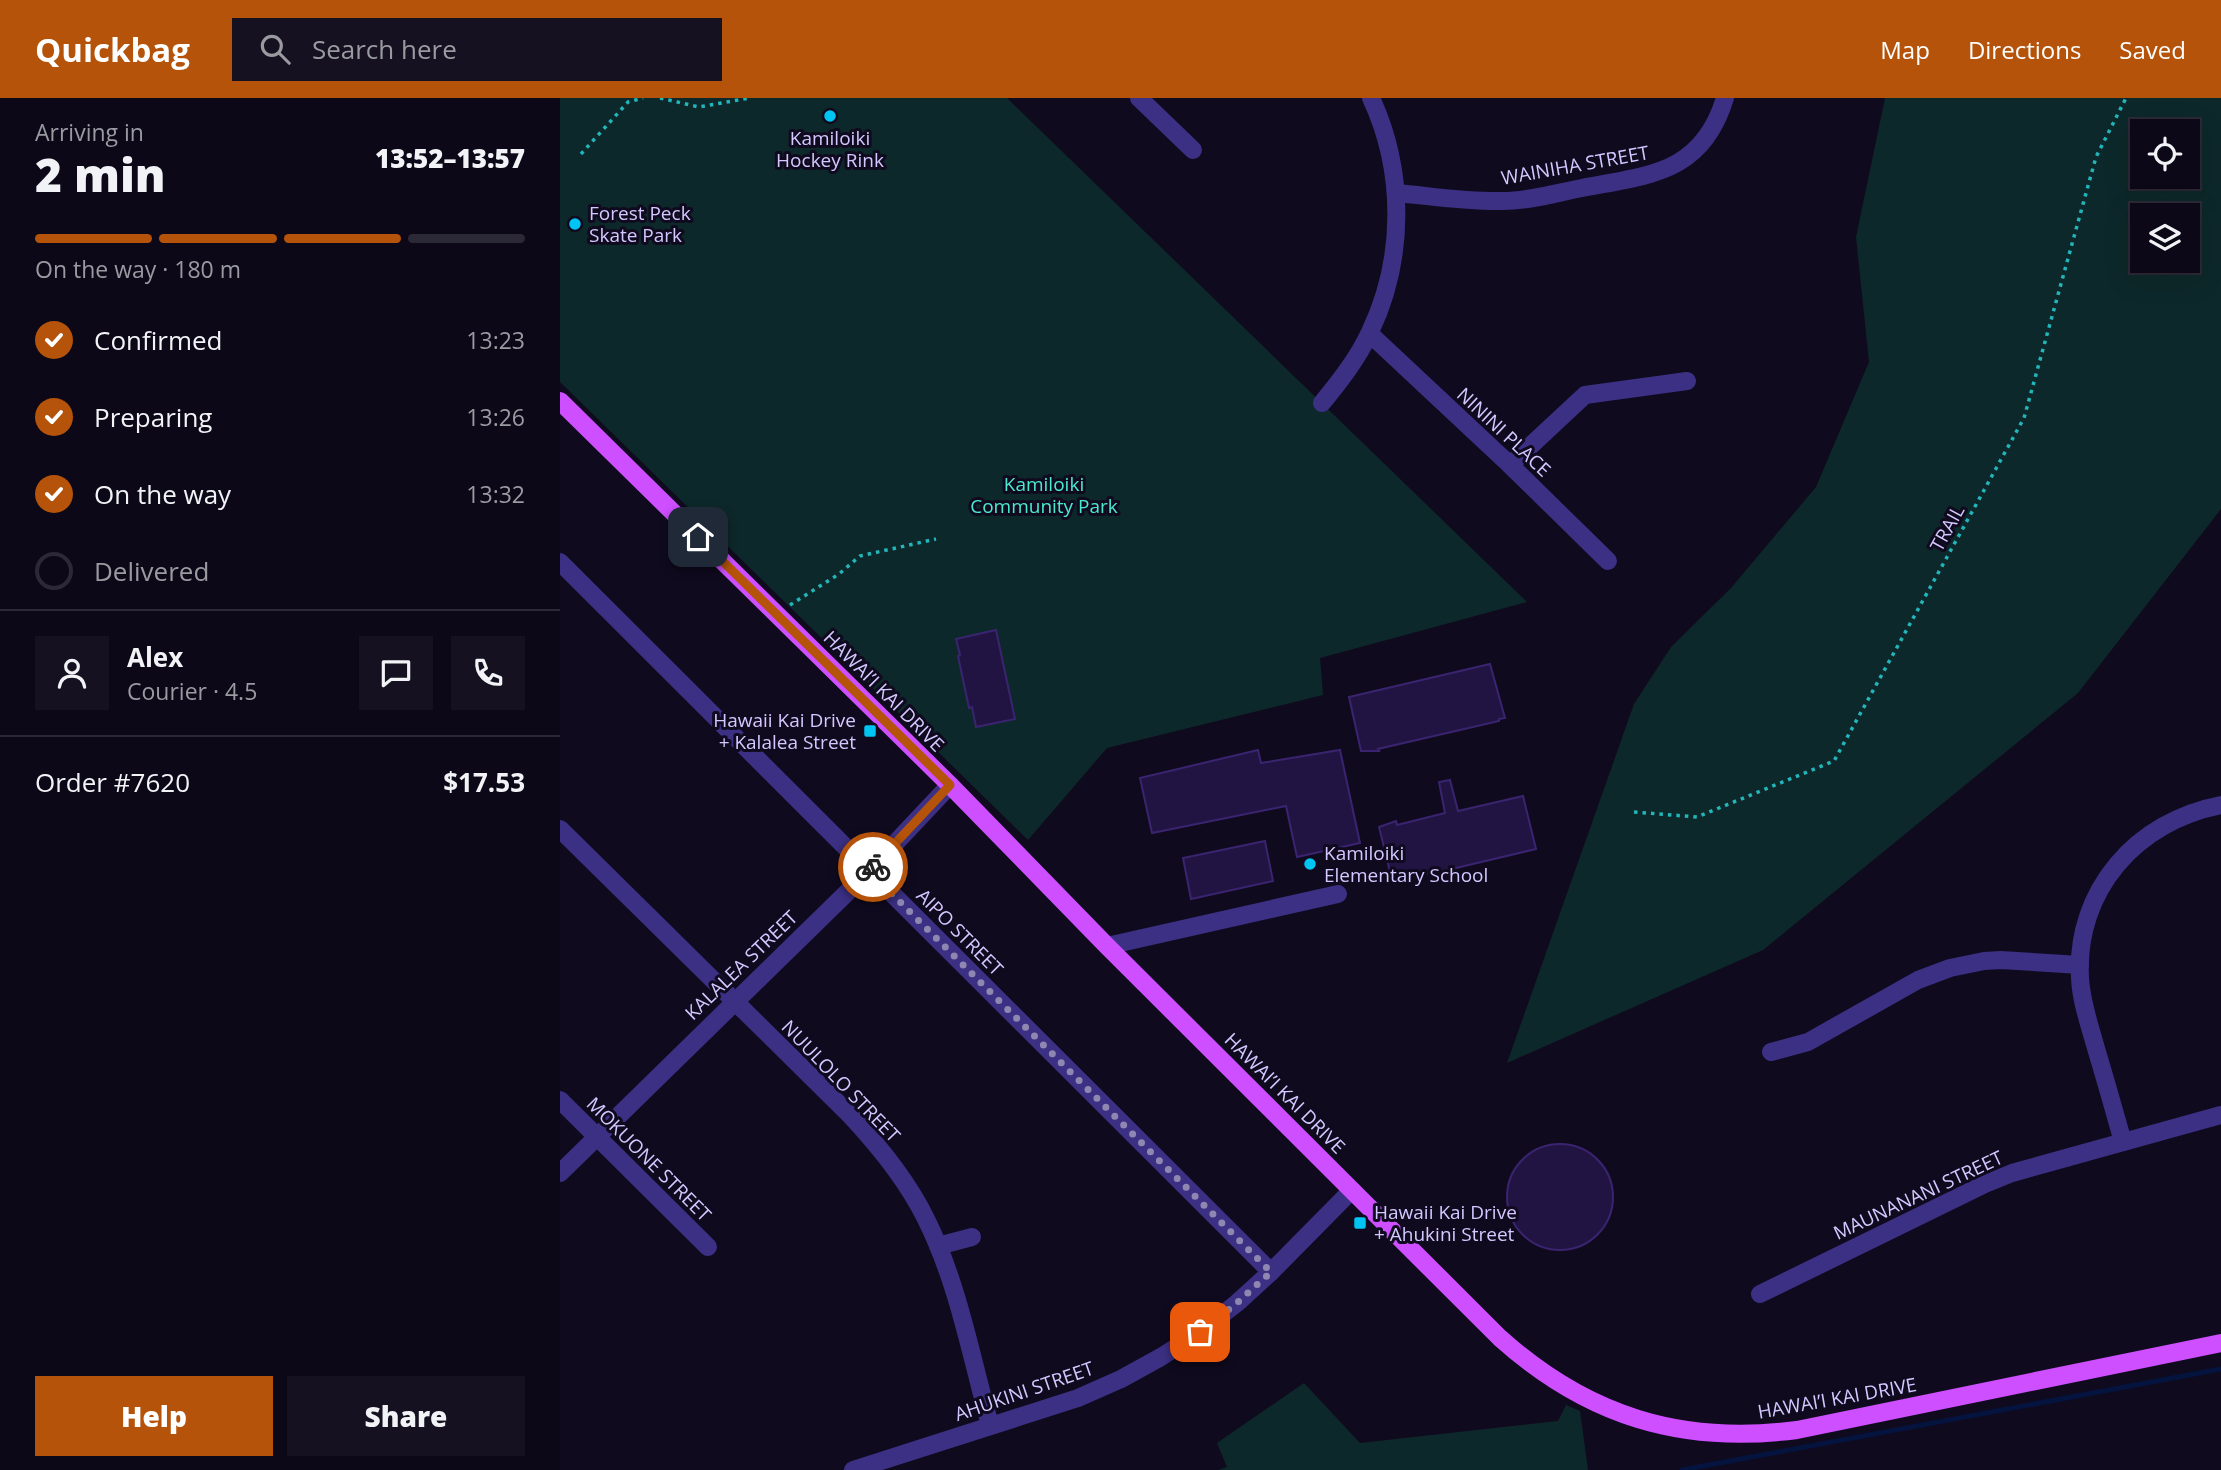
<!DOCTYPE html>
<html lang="en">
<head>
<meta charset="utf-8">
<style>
  :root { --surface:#0c0817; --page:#151120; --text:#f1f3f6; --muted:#9a9aa1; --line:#2c2936; --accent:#b45309 }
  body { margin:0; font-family:"Open Sans",sans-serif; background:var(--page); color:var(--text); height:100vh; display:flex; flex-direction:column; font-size:26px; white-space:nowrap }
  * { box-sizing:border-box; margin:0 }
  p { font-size:23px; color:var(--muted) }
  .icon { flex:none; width:38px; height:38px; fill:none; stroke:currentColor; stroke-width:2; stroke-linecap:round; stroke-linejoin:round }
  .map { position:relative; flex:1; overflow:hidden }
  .panel { display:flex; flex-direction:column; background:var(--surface); width:560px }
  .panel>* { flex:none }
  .buttons { position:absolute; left:1570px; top:21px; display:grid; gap:14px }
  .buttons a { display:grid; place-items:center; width:70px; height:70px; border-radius:0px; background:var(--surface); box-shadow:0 7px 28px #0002,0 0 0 2px var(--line); font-size:35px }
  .pin { position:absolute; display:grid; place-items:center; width:60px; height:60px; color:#fff; margin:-30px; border-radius:14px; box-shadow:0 4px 10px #0006 }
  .courier { position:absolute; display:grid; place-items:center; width:70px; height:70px; margin:-35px; border:5px solid #b45309; border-radius:50%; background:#fff; color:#222; box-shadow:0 2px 9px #0007 }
  .overview em { font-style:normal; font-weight:800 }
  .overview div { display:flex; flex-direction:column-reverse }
  .overview { display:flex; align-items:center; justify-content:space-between; height:119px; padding:0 35px }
  h1 { font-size:46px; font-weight:800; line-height:52px }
  .bar { display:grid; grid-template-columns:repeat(4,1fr); gap:10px 7px; align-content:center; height:84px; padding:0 35px }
  .bar i { height:9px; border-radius:5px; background:var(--line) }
  .bar .current { background:var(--accent) }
  .bar p { grid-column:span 4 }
  .line { display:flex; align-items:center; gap:18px; padding:0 35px; border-top:2px solid var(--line) }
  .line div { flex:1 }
  .round { display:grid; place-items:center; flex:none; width:74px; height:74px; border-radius:0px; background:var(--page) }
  ol { padding:0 35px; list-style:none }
  li { display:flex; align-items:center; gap:21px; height:77px }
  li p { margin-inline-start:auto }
  li .icon { padding:7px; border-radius:50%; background:var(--accent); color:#fff; stroke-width:4 }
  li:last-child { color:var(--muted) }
  li i { width:38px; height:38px; border:4px solid var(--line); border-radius:50% }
  .button { display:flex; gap:14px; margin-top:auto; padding:14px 35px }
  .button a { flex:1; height:80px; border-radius:0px; background:var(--accent); color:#fff; font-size:28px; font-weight:800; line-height:80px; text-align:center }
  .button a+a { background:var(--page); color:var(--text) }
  header { display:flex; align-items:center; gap:42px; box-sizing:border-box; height:98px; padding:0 35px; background:var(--accent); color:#fff }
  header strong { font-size:33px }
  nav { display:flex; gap:38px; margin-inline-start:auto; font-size:24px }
  .search { width:490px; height:63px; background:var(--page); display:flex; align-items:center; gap:18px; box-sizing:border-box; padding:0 24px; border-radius:0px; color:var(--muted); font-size:26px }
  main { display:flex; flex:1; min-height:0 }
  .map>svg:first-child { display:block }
</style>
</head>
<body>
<header>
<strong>Quickbag</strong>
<div class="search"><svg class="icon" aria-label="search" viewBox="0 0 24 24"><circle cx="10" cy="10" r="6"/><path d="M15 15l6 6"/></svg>Search here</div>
<nav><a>Map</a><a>Directions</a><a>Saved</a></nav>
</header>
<main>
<section class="panel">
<div class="overview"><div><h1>2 min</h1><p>Arriving in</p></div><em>13:52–13:57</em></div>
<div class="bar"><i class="current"></i><i class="current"></i><i class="current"></i><i></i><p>On the way · 180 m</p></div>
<ol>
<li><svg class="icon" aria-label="check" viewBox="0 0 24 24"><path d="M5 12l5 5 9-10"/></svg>Confirmed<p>13:23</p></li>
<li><svg class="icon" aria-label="check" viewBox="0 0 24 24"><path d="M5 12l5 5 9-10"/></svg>Preparing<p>13:26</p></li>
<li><svg class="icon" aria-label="check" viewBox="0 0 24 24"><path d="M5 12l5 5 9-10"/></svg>On the way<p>13:32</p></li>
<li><i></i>Delivered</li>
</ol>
<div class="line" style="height:126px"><a class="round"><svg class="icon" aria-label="person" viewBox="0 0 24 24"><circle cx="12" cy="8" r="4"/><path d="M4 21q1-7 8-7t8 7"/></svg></a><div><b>Alex</b><p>Courier · 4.5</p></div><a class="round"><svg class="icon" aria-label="chat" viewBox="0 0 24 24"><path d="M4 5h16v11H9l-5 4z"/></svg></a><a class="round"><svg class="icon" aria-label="phone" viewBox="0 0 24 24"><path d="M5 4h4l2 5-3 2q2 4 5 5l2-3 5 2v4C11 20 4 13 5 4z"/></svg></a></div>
<div class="line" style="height:91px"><div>Order #7620</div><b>$17.53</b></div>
<div class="button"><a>Help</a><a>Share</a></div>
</section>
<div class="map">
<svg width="1661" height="1372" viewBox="0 0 1661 1372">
  <rect width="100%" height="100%" fill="#100a1f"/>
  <g fill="#0d282a" fill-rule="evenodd">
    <path d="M0,0H447L967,504L760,560L763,597L547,650L468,742L0,284Z"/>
    <path d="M1325,0H1661V411L1518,595L1203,852L947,965L1074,606L1111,549L1171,490L1256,389L1309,264L1296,139ZM1582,33H1628V79H1582ZM1582,117H1628V163H1582Z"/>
    <path d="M744,1285L800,1345L998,1323L1006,1307L1020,1313L1028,1372H658L667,1369L657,1345Z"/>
  </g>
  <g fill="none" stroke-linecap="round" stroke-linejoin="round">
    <path stroke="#04143e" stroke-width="5" d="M1122,1372L1661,1271"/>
  </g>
  <g fill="#221442" stroke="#3a2470" stroke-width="2">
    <path d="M436,532L455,621L416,629L412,609L409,610L398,558L400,557L396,541Z"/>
    <path d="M930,566L945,620L939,621V623L818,651L819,653H801L789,599Z"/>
    <path d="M698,652L701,665L780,652L800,745L737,759L726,708L592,735L580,680Z"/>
    <path d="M890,682L898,713L963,698L976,751L896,770L832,782L819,729L836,723L837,727L885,715L879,684Z"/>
    <path d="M705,743L713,783L631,801L623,760Z"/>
    <circle cx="1000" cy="1099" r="53"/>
  </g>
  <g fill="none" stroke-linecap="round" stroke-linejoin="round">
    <g stroke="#22b5ba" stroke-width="3.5" stroke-dasharray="3.5 5" stroke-linecap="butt">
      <path d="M100,0L139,9L189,0"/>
      <path d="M21,56L68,4L83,0"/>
      <path d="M230,507L279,476L300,458L376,441"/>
      <path d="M1074,714L1137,719L1274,663L1464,320L1536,59L1566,0"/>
    </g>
    <g stroke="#3b3083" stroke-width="18">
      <path d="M579,0L633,52"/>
      <path d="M836,95C871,98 907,104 943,103C969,103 996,95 1022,90C1089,77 1142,76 1165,0"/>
      <path d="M810,236L950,367L1048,463"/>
      <path d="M762,305C780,283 798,260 810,234C845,161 845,73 811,0"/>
      <path d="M950,367L1025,297L1127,283"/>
      <path d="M0,464L711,1174"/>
      <path d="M0,731L290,1017C319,1048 347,1082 366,1121C398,1185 411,1258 430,1327"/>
      <path d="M547,848L778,796"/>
      <path d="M1211,954L1248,944L1358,882L1390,870L1424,863L1441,862L1520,867"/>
      <path d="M0,1002L148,1149"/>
      <path d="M1563,1044C1554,1012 1545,980 1535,947C1529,925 1521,903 1520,880C1515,792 1577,723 1661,707"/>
      <path d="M0,1075L309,773L390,687"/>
      <path d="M378,1148L412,1139"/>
      <path d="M1200,1196L1425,1086L1452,1075L1661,1017"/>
      <path d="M293,1372L518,1300L561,1281L601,1259L640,1234L677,1205L711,1174L792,1092"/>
    </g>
    <path stroke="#cd4fff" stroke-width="18" d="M0,303L390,687L547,848L940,1240C1027,1318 1121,1347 1237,1332L1661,1245"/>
  </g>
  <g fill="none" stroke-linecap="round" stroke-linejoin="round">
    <path stroke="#8f86b1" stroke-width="7" stroke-dasharray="0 12.6" d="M313,769L309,773L711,1174L677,1205L640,1234"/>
    <path stroke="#b45309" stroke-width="9" d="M138,439L390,687L313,769"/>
  </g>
  <g fill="#00c5f3" stroke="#100a1f" stroke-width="2.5">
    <circle cx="270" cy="18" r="7"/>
    <circle cx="15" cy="126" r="7"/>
    <rect x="303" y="626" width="14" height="14" rx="3.5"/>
    <circle cx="750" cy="766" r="7"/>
    <rect x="793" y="1118" width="14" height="14" rx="3.5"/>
  </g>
  <g text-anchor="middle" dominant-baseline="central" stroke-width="6" stroke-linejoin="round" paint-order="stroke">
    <g font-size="19" fill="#d3c8ff" stroke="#100a1f" text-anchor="start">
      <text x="270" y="40" text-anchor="middle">Kamiloiki<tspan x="270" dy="22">Hockey Rink</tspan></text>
      <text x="29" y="115">Forest Peck<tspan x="29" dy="22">Skate Park</tspan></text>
      <text x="296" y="622" text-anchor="end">Hawaii Kai Drive<tspan x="296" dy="22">+ Kalalea Street</tspan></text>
      <text x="764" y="755">Kamiloiki<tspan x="764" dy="22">Elementary School</tspan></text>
      <text x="814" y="1114">Hawaii Kai Drive<tspan x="814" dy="22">+ Ahukini Street</tspan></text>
    </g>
    <g font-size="19" fill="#d3c8ff" stroke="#100a1f">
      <text transform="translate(1015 67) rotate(-10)">WAINIHA STREET</text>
      <text transform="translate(944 334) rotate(43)">NININI PLACE</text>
      <text transform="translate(1387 430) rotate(-61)">TRAIL</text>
      <text transform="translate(324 593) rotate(45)">HAWAI’I KAI DRIVE</text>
      <text transform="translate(400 834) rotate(45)">AIPO STREET</text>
      <text transform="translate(181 867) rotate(-44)">KALALEA STREET</text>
      <text transform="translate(281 983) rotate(46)">NUULOLO STREET</text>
      <text transform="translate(725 995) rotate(45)">HAWAI’I KAI DRIVE</text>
      <text transform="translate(89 1061) rotate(45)">MOKUONE STREET</text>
      <text transform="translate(1358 1097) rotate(-25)">MAUNANANI STREET</text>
      <text transform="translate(464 1293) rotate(-19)">AHUKINI STREET</text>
      <text transform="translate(1277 1300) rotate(-10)">HAWAI’I KAI DRIVE</text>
    </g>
    <g font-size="19" fill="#4aead0" stroke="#100a1f">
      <text x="484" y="386">Kamiloiki<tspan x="484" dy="22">Community Park</tspan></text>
    </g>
  </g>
</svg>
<div class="buttons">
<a><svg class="icon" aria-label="locate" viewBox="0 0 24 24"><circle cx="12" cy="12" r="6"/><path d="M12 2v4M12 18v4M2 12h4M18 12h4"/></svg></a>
<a><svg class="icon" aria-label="layers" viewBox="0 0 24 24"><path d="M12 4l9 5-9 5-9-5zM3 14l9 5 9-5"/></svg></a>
</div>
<div class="pin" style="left:640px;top:1234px;background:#ea580c"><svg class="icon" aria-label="bag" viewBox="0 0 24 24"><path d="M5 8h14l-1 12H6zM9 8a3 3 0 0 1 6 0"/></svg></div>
<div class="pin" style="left:138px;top:439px;background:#1f2937"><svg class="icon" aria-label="home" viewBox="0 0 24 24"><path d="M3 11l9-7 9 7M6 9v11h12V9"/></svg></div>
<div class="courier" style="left:313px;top:769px"><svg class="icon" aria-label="bike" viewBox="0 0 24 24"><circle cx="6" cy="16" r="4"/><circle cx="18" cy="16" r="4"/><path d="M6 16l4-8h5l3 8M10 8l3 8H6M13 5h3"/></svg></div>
</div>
</main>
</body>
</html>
